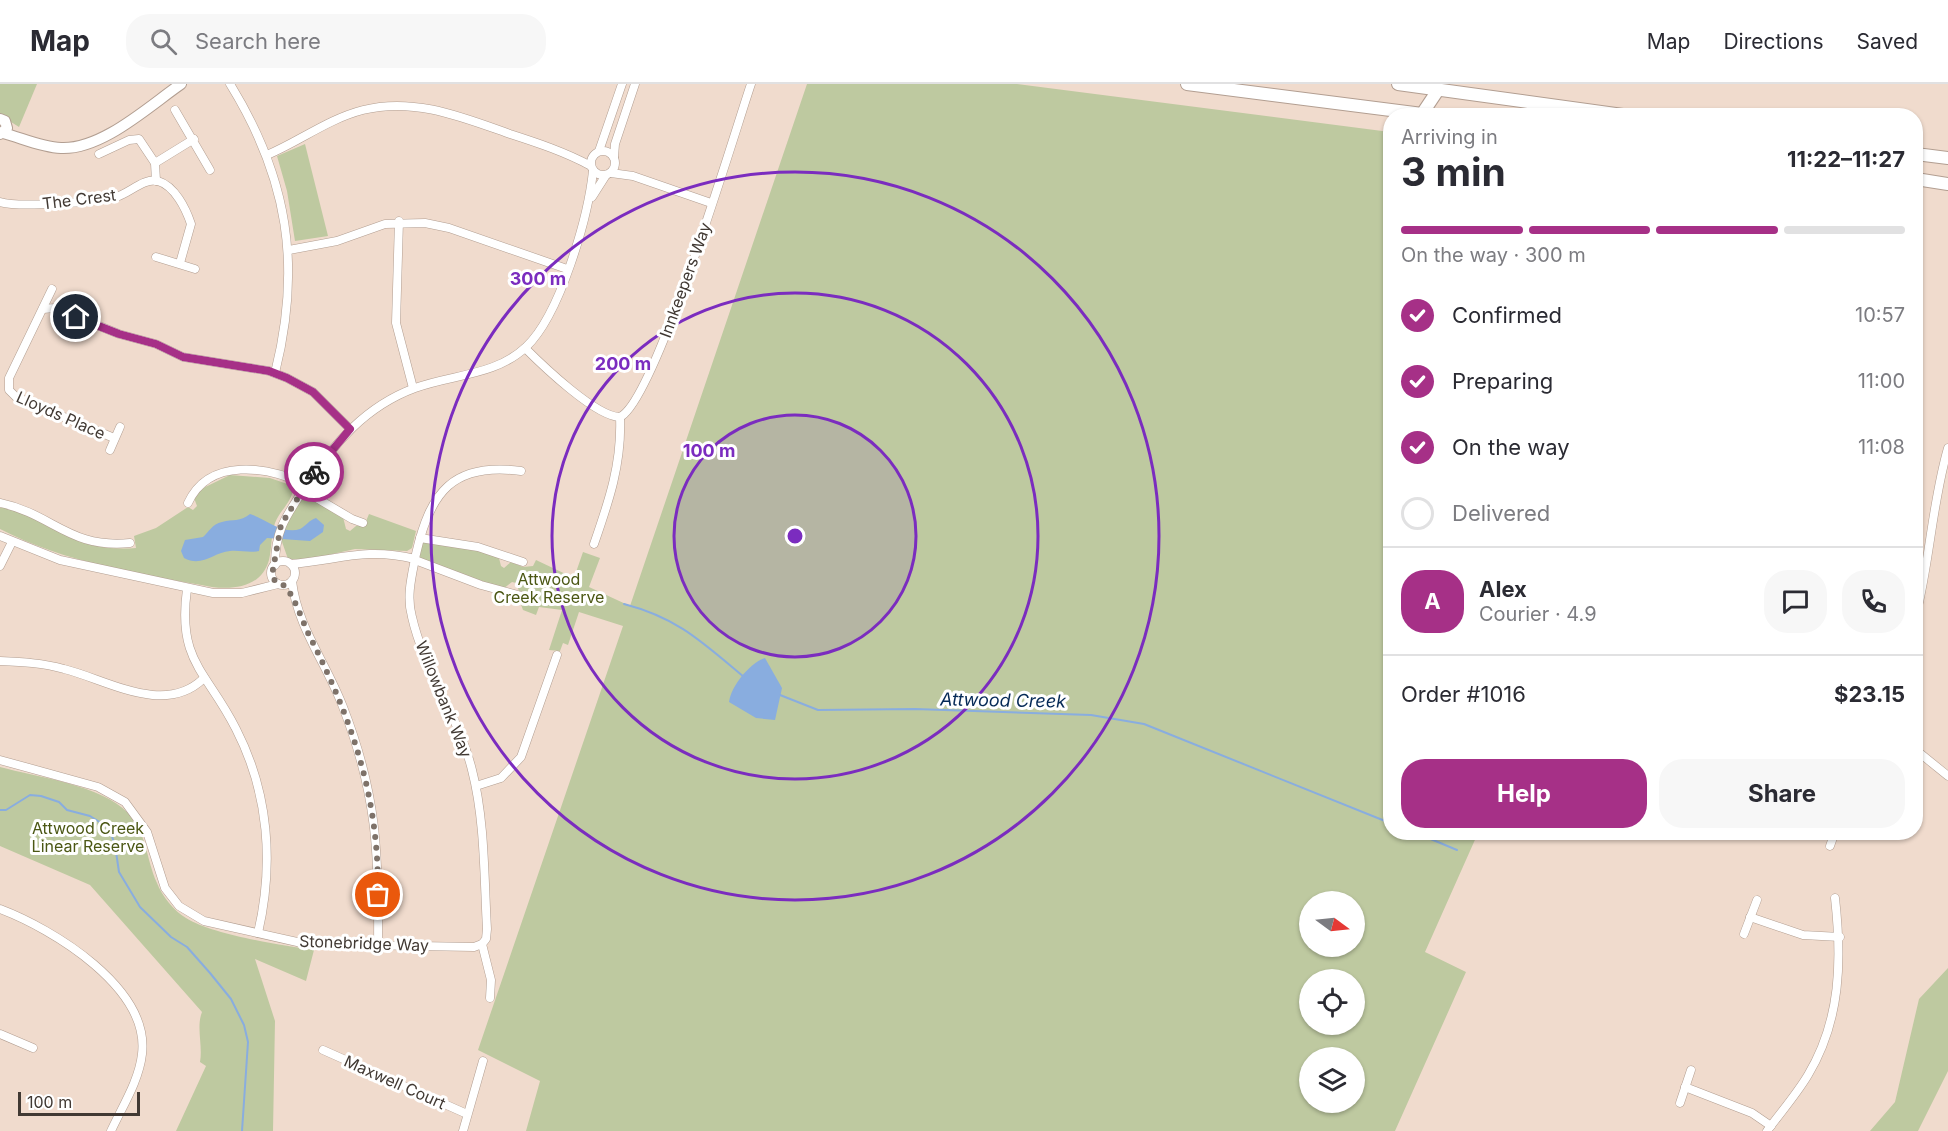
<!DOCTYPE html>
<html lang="en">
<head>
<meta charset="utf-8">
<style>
  :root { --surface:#fff; --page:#f7f7f7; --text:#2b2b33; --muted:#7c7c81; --line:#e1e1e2; --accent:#a63087 }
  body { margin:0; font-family:Inter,sans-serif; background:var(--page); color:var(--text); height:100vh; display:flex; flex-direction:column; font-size:22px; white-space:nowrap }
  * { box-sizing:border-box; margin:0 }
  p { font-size:20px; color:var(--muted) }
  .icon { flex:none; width:33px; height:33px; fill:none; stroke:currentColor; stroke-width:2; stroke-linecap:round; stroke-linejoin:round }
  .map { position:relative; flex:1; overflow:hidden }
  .drawer { position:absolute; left:1383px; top:24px; width:540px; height:732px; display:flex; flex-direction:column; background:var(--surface); border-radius:24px; box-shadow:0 2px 4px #0004 }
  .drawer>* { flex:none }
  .needle { width:39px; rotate:105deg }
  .fabs { position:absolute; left:1299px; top:807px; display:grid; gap:12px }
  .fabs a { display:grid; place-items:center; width:66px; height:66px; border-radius:50%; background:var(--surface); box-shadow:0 2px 4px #0004; font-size:30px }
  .scale { position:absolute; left:18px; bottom:15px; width:122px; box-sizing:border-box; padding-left:6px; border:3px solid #413933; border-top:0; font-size:16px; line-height:21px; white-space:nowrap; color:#413933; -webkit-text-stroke:4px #fff; paint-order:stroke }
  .pin { position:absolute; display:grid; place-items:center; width:51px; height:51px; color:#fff; margin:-26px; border:3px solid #fff; border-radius:50%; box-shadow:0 2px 6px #0007 }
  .courier { position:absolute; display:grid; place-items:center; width:60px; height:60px; margin:-30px; border:4px solid #a63087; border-radius:50%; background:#fff; color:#222; box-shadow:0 2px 8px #0007 }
  .summary em { font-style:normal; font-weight:700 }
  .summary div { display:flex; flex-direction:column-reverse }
  .summary { display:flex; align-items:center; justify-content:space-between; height:102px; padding:0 18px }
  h1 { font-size:39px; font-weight:700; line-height:45px }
  .bar { display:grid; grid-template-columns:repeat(4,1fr); gap:9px 6px; align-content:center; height:72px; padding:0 18px }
  .bar i { height:8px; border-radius:4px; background:var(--line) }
  .bar .active { background:var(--accent) }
  .bar p { grid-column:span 4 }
  .line { display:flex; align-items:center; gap:15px; padding:0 18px; border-top:2px solid var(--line) }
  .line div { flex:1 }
  .round { display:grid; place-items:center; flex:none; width:63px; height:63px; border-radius:24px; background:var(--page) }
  ol { padding:0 18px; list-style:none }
  li { display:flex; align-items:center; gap:18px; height:66px }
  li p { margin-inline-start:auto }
  li .icon { padding:6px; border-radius:50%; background:var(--accent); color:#fff; stroke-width:4 }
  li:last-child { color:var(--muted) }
  li i { width:33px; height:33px; border:3px solid var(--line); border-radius:50% }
  .button { display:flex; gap:12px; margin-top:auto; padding:12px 18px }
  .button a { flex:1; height:69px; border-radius:24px; background:var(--accent); color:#fff; font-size:24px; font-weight:700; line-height:69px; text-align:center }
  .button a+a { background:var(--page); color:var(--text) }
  header { display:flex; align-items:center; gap:36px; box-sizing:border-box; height:84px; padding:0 30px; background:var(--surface); border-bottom:2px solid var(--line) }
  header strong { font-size:28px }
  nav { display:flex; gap:33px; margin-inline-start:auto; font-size:21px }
  .search { width:420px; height:54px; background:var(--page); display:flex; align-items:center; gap:15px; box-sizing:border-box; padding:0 21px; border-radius:24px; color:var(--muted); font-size:22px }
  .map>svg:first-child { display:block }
</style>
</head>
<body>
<header>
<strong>Map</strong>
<div class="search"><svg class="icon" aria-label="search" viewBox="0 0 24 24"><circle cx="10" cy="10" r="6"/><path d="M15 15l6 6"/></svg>Search here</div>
<nav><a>Map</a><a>Directions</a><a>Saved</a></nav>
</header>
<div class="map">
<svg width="1948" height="1047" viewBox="0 0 1948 1047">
  <rect width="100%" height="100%" fill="#f0dbcd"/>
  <g fill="#bec9a0" fill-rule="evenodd">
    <path d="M0,0H37L19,43L0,31Z"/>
    <path d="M807,0H1017L1390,48V397L1387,422L1390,424V748L1478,749L1425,868L1466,888L1395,1047H526L540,997L478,966L623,542L579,528L568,561L563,559L560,567L549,566L562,526L539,523L536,531L523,526L520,518L527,515L528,510L519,507L516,499L512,498L503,505L419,474L422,458L487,468L499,474L501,482L504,484L511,478L523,483L533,482L536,476L574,494L583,468L600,474L589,503L630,522ZM1310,818H1354V862H1310ZM1310,896H1354V940H1310ZM1310,974H1354V1018H1310Z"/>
    <path d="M305,60L328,152L295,157L287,107L277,72Z"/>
    <path d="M230,391L270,394L293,402C294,416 280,426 275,439C271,451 272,463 269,476C262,502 236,506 212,503C141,490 65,479 0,445V424L3,423C57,438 73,469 136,464L134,452L156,444L188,423L193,426L197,422L194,414L197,407Z"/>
    <path d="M305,412L343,433L346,445L350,447L356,442H364L369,430L416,447L412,464L407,467L355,465L310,475H288L281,455L290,431Z"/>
    <path d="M0,683C36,693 102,701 128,729C147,749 146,775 157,799C162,812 174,827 186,834C213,851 281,861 314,866L306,897L255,875L275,937L273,1047H176L206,982L200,978C203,962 196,943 202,928L90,801L0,762Z"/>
    <path d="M1948,884V987L1918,1047H1870L1895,1018L1919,915Z"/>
  </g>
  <g fill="#89addf">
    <path d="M250,430C264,434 283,451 300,445C306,442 309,436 316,434L324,441L323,448L310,457L267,454L260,461L259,467C249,469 240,466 230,467C214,468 202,484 184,474L181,467L185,456L203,453C209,448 212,440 222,438C233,435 240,438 250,430Z"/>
    <path d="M765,574L782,604L775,636L756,634L729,618C731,602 750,579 765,574Z"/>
  </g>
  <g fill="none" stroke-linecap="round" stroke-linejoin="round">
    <g stroke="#89addf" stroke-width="2">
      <path d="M624,520C678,534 702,558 744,593"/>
      <path d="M780,611L818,626L915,625L1091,631L1144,640L1390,739"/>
      <path d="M0,726H6L30,711L41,712L59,718L67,726L90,732L109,744L115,761L119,788L140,823L171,853L187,863L210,889L231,915L244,941L248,958L242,1047"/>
      <path d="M1414,748L1457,766"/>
    </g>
    <defs>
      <g id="street">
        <path d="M230,0C288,94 302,182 275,289"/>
        <path d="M175,26L210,86"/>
        <circle cx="603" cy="79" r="12"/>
        <path d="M599,67L622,0"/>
        <path d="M99,70L129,56L139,55L155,79L156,97"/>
        <path d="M267,71C300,57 328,35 363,26C414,13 462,33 510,50C538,59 565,68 591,82"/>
        <path d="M614,73L615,60L635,0"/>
        <path d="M155,79L194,55"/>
        <path d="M611,89L633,92L711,119"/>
        <path d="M592,113L606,91"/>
        <path d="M0,118C18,124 96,118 116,113C130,109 143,94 158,97C175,102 186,125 191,140L180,179"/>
        <path d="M399,137L396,239L413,304"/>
        <path d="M289,166L337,157L385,140L425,139L449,144L567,185"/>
        <path d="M156,173L195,185"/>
        <path d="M52,205L9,294V306L16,313L114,354"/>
        <path d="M43,225L55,224L119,250L156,260L183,273L269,287L287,294L313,308L350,345"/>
        <path d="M525,264C542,281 596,333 620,333"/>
        <path d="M620,333C655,317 734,50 751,0"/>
        <path d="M110,366L120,343"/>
        <path d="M303,406L352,435L363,439"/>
        <path d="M0,419C53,430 69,465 130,459"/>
        <path d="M188,419C209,373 268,382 306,401"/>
        <path d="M0,452L60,476L213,509H242L278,500"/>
        <path d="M420,454L478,463L523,478"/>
        <path d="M594,460C609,417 622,379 620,333"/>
        <path d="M415,476L481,501L529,514"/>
        <circle cx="283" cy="489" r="12"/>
        <path d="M291,480C340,476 364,463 415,475"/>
        <path d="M275,481C275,445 287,431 306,402C334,359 366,322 415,304C453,290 495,292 526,263C560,231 588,134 593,87"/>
        <path d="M0,482L12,458"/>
        <path d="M292,497C297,543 327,580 343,623C377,710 379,770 378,861"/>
        <path d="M187,505C177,578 207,587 236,645C269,709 274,780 258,849"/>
        <path d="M1916,531C1930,476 1932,419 1948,364"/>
        <path d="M0,577C22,578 43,579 64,585C108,596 164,632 203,595"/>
        <path d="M1916,666L1948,692"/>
        <path d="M0,676L98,703L125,718L147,748L165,804L179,822L204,837L306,860L474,863L482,860"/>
        <path d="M476,702L501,694L521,673L557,571"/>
        <path d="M1830,762L1835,748"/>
        <path d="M0,825C53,845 150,904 142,970C139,997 122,1023 111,1047"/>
        <path d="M1750,833L1803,851L1840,853"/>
        <path d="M1744,850L1757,816"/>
        <path d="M490,914L491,896L482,860L486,855L487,845C484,793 485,736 472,686C459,633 424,586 412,533C406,512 412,491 416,470C430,408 453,378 521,387"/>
        <path d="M0,950L33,964"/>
        <path d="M323,966L467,1030"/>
        <path d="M1685,1003L1752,1029L1771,1042"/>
        <path d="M1680,1019L1691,986"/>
        <path d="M463,1047L483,977"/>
        <path d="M1767,1047C1781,1028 1796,1011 1808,991C1841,936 1842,876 1835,814"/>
      </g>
      <g id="secondary">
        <path d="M0,35L5,37L7,44L0,50"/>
        <path d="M3,49C22,54 41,63 61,64C102,66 149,22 181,0"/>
      </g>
      <g id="primary">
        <path d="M1187,0L1438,32"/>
        <path d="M1398,0L1630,32"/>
        <path d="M1422,30L1438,6"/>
        <path d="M1916,70L1948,74"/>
        <path d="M1916,95L1948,100"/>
      </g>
    </defs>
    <use href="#street" stroke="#b29e91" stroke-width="9"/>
    <use href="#secondary" stroke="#b29e91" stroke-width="12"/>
    <use href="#primary" stroke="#b29e91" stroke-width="14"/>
    <use href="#street" stroke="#fff" stroke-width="8"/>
    <use href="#secondary" stroke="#fff" stroke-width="10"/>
    <use href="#primary" stroke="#fff" stroke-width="12"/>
  </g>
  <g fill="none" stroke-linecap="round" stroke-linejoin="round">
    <path stroke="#7e7269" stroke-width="6" stroke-dasharray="0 10.8" d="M314,388L281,441L272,491L275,497C277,499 280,499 283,501C293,507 304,542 310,553C353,638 379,714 378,811"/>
    <path stroke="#a63087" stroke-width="8" d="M76,233L119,250L156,260L183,273L269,287L287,294L313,308L350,345L314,388"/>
  </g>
  <circle cx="795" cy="452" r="121" fill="#7b2cbf" fill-opacity=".12"/>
  <g fill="none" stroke="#7b2cbf" stroke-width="3">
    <circle cx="795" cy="452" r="121"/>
    <circle cx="795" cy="452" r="243"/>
    <circle cx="795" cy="452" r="364"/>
  </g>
  <g text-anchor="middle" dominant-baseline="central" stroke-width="6" stroke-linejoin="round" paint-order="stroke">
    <g font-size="16" fill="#413933" stroke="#fff">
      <text transform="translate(79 115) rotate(-7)">The Crest</text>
      <text transform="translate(685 196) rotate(-70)">Innkeepers Way</text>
      <text transform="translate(61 331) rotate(24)">Lloyds Place</text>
      <text transform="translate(444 615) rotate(68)">Willowbank Way</text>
      <text transform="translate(364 859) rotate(2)">Stonebridge Way</text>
      <text transform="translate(395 998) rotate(24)">Maxwell Court</text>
    </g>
    <g font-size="16" fill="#4b5714" stroke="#fff">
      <text x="549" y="495">Attwood<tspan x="549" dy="18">Creek Reserve</tspan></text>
      <text x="88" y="744">Attwood Creek<tspan x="88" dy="18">Linear Reserve</tspan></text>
    </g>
    <g font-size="18" font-style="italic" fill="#062a57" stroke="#fff">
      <text transform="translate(1003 616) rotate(1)">Attwood Creek</text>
    </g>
  </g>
  <circle cx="795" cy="452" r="9" fill="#7b2cbf" stroke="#fff" stroke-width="3"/>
  <g font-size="18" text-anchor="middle" font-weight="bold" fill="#7b2cbf" stroke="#fff" stroke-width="6" stroke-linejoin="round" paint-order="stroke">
    <text x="538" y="201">300 m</text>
    <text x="623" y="286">200 m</text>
    <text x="709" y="373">100 m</text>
  </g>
</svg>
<div class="fabs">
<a><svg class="needle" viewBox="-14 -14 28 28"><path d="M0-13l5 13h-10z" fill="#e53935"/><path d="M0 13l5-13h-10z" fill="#7c7c81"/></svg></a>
<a><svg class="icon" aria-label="locate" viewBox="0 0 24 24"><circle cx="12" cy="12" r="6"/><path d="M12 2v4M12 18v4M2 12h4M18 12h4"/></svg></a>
<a><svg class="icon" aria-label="layers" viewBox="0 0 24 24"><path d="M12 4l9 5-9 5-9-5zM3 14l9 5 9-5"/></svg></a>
</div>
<div class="scale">100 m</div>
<div class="pin" style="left:378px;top:811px;background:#ea580c"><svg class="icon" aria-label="bag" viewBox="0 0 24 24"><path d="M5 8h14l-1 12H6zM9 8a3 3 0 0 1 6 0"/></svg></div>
<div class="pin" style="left:76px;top:233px;background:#1f2937"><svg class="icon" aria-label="home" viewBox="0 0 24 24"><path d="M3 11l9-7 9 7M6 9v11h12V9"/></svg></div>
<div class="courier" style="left:314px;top:388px"><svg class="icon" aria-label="bike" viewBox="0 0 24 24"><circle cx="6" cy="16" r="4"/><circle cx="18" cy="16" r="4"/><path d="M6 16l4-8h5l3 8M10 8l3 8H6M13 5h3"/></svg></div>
<section class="drawer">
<div class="summary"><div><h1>3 min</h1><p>Arriving in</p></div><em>11:22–11:27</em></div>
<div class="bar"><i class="active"></i><i class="active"></i><i class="active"></i><i></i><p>On the way · 300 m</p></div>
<ol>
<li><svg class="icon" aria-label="check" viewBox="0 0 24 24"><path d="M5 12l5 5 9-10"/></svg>Confirmed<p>10:57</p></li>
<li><svg class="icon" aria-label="check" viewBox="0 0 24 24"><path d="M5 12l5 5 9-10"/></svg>Preparing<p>11:00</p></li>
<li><svg class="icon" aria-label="check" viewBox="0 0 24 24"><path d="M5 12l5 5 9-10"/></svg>On the way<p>11:08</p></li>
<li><i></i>Delivered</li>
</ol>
<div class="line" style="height:108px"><b class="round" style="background:var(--accent);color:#fff">A</b><div><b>Alex</b><p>Courier · 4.9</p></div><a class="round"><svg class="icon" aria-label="chat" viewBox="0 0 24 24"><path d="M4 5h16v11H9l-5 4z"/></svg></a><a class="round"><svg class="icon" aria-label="phone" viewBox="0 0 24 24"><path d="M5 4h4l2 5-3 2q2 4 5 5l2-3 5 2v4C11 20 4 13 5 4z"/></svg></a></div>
<div class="line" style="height:78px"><div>Order #1016</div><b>$23.15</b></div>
<div class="button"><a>Help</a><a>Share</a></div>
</section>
</div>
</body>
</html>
